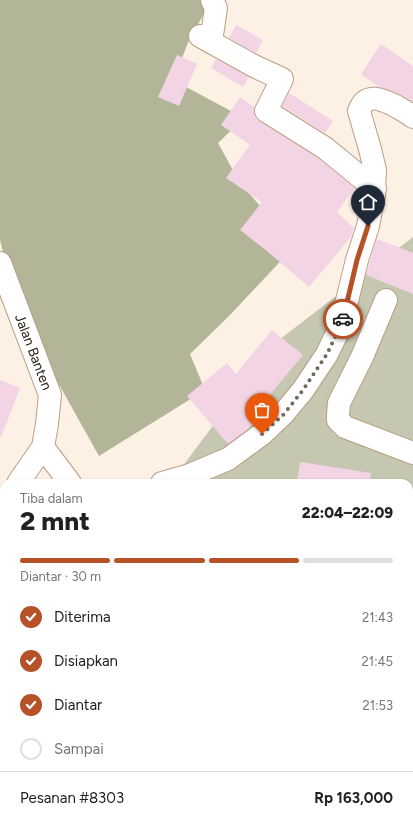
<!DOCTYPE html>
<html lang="id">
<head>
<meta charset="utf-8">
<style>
  :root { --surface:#fff; --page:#f6f6f6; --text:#202124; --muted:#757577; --line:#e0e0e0; --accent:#b75127 }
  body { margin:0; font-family:Figtree,sans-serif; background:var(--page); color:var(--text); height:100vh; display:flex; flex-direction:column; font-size:15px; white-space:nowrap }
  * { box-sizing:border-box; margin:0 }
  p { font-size:13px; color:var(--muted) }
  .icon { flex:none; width:22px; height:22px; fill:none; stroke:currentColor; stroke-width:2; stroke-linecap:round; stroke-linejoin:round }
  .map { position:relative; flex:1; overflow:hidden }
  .details { position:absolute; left:0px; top:479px; width:413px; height:352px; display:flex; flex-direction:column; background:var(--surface); border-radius:12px 12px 0 0; box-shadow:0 1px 3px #0004 }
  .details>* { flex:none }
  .pin { position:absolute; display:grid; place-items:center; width:34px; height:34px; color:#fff; margin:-41px -17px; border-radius:50% 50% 50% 0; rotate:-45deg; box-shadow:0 0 4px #0007 }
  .pin .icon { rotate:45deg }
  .courier { position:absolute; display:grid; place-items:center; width:40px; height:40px; margin:-20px; border:3px solid #b75127; border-radius:50%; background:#fff; color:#222; box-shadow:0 1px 5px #0007 }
  .headline em { font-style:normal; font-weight:800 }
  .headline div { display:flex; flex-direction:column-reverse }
  .headline { display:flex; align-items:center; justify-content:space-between; height:68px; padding:0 20px }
  h1 { font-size:26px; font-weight:800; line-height:30px }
  .bar { display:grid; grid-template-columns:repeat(4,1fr); gap:6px 4px; align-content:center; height:48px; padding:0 20px }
  .bar i { height:5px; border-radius:3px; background:var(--line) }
  .bar .active { background:var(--accent) }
  .bar p { grid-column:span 4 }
  .line { display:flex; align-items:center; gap:10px; padding:0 20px; border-top:1px solid var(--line) }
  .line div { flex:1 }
  ol { padding:0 20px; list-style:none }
  li { display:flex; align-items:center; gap:12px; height:44px }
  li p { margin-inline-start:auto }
  li .icon { padding:4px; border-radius:50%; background:var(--accent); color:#fff; stroke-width:4 }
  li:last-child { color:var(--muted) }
  li i { width:22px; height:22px; border:2px solid var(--line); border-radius:50% }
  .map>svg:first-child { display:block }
</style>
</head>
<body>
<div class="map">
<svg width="413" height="831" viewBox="0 0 413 831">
  <rect width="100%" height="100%" fill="#fdf0e5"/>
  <path fill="#c5c7b0" d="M413,237V831H63L64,827H409V483H170L275,343Z"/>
  <path fill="#b2b598" d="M0,0H212L190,38L173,80L244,118L218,143L240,183L277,225L291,250L231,314L190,354L205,390L99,456L19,313L0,240Z"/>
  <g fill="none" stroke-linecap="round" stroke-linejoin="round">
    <path stroke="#acd2d3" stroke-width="6" d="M409,648H413"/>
  </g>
  <g fill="#f2d4e5">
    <path d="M236,25L263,40L256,53L229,38Z"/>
    <path d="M381,44L413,66V102L399,94L379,87L361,74Z"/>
    <path d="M177,55L197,64L179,106L158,97Z"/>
    <path d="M216,59L249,77L243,87L211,68Z"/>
    <path d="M289,93L333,121L325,133L282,106Z"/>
    <path d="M240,97L254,107V112L255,117L259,121L318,158L354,188L337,212L354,228L351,237L309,287L267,251L240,230L262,202L226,178L250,145L221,125Z"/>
    <path d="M377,239L413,253V294L366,275Z"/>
    <path d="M272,330L303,355L262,404L268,411L242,434L228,444L187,396L227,363L236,374Z"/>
    <path d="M0,380L20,388L1,437H0Z"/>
    <path d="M300,462L371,473L370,483H297Z"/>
  </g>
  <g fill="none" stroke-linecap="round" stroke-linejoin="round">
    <defs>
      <g id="street">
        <path d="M200,36L254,66L282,79L266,111L325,148L375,189"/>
        <path d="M211,42L216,8L212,0"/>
        <path d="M386,300L362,357L339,403L338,415V420L345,427L413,453"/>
        <path d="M43,447L70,483"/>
        <path d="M162,483L190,475L228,459L262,434L284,413L303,390L327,354L341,325L357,260L368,226L374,195L375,170L370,149L359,111C366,92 380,99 394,105C400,109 407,112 413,117"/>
        <path d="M409,665L413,664"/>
        <path d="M0,674L4,670"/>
        <path d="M409,760H413"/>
        <path d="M360,827L362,831"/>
        <path d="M239,831L247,827"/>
      </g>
      <g id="secondary">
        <path id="s1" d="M0,263L50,395L47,424L43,447L18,483"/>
        <path d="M0,509L4,503"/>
      </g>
    </defs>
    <use href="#street" stroke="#ba9d84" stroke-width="24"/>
    <use href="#secondary" stroke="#ba9d84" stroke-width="24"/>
    <use href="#street" stroke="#fff" stroke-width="22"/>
    <use href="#secondary" stroke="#fff" stroke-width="22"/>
  </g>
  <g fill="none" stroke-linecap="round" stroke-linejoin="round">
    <path stroke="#75695f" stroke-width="4" stroke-dasharray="0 7.2" d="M262,434L284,414L303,390L327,354L341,325L343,319"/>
    <path stroke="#b75127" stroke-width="5" d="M343,319L357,260L368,226"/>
  </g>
  <g text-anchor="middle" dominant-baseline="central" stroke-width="4" stroke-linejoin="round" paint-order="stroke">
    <g font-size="14" fill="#2c2117" stroke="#fff">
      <text stroke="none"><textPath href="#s1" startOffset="95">Jalan Banten</textPath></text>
    </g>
  </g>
</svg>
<div class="pin" style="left:262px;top:434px;background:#ea580c"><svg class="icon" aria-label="bag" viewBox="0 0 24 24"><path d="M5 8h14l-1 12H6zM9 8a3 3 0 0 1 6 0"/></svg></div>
<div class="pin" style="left:368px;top:226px;background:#1f2937"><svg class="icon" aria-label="home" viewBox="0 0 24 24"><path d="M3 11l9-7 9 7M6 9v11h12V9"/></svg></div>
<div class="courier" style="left:343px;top:319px"><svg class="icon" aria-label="car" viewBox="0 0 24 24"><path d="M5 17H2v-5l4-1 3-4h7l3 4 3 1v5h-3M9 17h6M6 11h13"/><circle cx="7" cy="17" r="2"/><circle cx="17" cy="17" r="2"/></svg></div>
<section class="details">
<div class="headline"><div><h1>2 mnt</h1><p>Tiba dalam</p></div><em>22:04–22:09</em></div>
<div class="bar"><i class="active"></i><i class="active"></i><i class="active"></i><i></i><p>Diantar · 30 m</p></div>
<ol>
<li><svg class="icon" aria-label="check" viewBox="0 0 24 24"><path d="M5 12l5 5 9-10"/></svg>Diterima<p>21:43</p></li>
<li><svg class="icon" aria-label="check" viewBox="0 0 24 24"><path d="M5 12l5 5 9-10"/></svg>Disiapkan<p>21:45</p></li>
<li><svg class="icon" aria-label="check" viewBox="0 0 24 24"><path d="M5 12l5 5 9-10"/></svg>Diantar<p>21:53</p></li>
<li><i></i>Sampai</li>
</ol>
<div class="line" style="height:52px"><div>Pesanan #8303</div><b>Rp 163,000</b></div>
</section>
</div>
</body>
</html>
